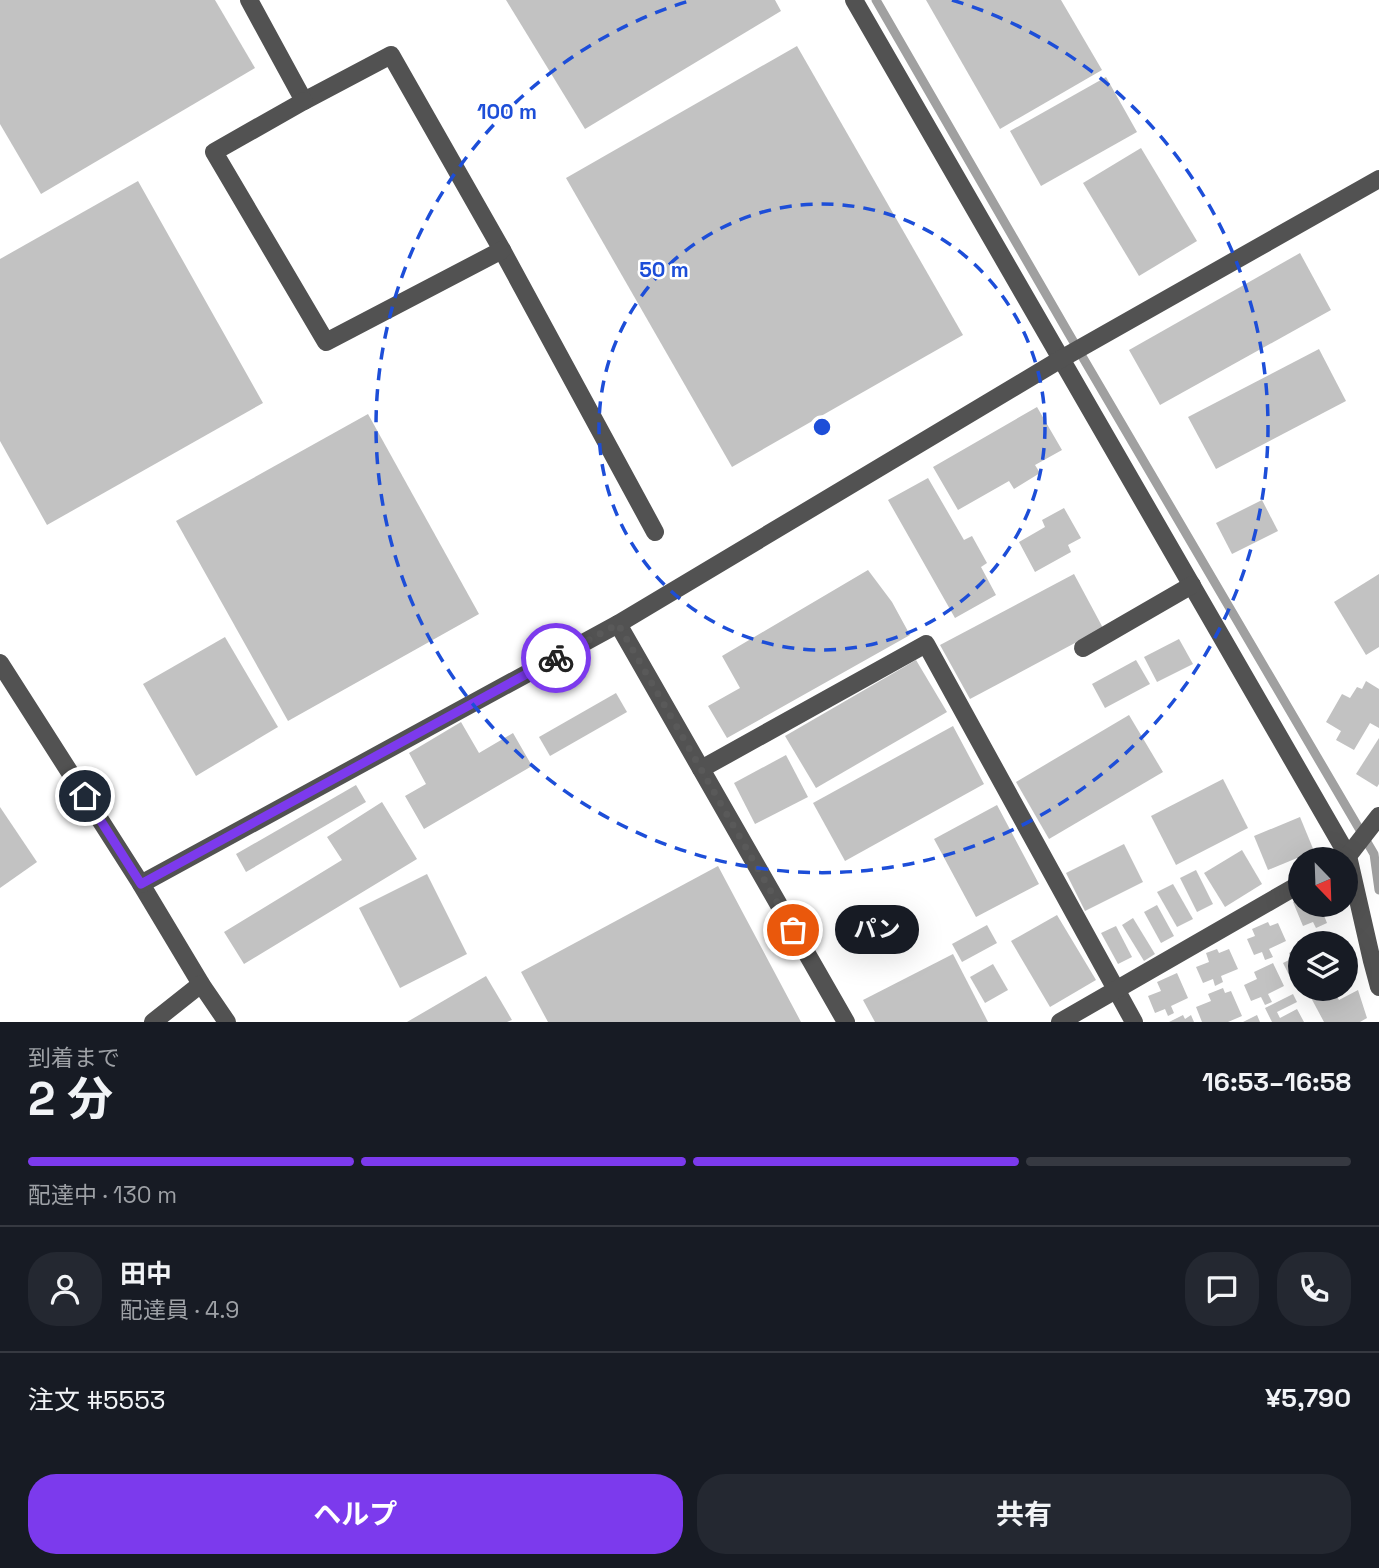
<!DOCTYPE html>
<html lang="ja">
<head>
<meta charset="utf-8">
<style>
  :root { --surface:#171b24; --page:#242831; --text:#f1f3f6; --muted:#9ea1a6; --line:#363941; --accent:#7c3aed }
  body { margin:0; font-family:"Space Grotesk","Noto Sans JP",sans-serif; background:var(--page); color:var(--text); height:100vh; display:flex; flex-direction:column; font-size:26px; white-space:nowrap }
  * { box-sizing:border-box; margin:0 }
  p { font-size:23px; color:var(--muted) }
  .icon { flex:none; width:38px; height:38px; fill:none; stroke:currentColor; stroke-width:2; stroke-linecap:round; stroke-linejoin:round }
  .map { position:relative; height:1022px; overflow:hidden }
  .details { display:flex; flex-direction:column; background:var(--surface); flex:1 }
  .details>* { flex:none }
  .needle { width:46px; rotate:157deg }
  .tools { position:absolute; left:1288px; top:847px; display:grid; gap:14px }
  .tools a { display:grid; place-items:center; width:70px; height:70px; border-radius:50%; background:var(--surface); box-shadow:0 7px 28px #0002; font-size:35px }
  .pin { position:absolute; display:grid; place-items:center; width:60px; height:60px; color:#fff; margin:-30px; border:4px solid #fff; border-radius:50%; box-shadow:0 2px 7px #0007 }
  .courier { position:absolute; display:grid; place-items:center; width:70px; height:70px; margin:-35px; border:5px solid #7c3aed; border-radius:50%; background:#fff; color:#222; box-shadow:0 2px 9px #0007 }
  .bubble { position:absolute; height:49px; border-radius:24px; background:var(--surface); box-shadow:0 7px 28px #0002; font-size:23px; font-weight:700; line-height:49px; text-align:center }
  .head em { font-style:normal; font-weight:700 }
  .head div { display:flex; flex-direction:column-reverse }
  .head { display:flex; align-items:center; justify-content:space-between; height:119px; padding:0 28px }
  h1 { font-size:46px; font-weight:700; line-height:52px }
  .bar { display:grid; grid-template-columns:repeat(4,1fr); gap:10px 7px; align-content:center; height:84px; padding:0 28px }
  .bar i { height:9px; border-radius:5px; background:var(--line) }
  .bar .on { background:var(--accent) }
  .bar p { grid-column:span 4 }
  .line { display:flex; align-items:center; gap:18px; padding:0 28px; border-top:2px solid var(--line) }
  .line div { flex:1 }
  .round { display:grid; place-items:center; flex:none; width:74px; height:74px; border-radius:28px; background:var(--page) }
  .button { display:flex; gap:14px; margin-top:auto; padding:14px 28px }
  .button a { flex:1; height:80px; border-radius:28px; background:var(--accent); color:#fff; font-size:28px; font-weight:700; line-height:80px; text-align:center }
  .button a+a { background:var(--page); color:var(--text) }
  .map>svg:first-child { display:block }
</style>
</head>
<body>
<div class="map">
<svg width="1379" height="1022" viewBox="0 0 1379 1022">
  <rect width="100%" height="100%" fill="#fff"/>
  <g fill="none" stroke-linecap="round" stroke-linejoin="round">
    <path stroke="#a0a0a0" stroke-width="9" d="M876,0L1069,334L1374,854L1379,890"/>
  </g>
  <g fill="#c2c2c2">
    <path d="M0,0H215L255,68L41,194L0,124Z"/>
    <path d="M506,0H775L781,11L585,129Z"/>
    <path d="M926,0H1061L1102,70L1000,129Z"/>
    <path d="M797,46L963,335L732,467L566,178Z"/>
    <path d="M1106,77L1137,132L1041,186L1010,131Z"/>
    <path d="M1141,148L1197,241L1139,276L1083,183Z"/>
    <path d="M138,181L263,403L47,525L0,441V259Z"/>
    <path d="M1300,253L1331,310L1160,405L1129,350Z"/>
    <path d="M1319,349L1346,401L1216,469L1188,417Z"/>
    <path d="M1037,407L1062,450L1035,465L1040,473L1014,489L1009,481L958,510L933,467Z"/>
    <path d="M368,414L479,614L288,721L176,521Z"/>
    <path d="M928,478L964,540L972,536L987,563L981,567L996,595L955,618L888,500Z"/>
    <path d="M1262,500L1278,531L1232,554L1216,523Z"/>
    <path d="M1064,508L1081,538L1068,545L1071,552L1035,572L1019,542L1045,527L1042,520Z"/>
    <path d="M868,570L892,602L910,635L727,738L708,706L740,688L722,656Z"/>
    <path d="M1074,574L1103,628L970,699L940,645Z"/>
    <path d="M1379,574V647L1366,655L1334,602Z"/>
    <path d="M225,637L278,727L196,776L143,684Z"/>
    <path d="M1179,639L1193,664L1157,682L1144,657Z"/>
    <path d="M916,660L947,712L816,788L785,736Z"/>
    <path d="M1136,660L1150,684L1105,708L1092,684Z"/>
    <path d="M1366,681L1379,689V728L1370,723L1354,750L1336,740L1341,731L1326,722L1342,694L1350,698L1357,687L1362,689Z"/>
    <path d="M616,693L627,712L550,756L539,737Z"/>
    <path d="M1129,715L1163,772L1049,839L1016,782Z"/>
    <path d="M461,722L479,753L513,733L532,766L424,829L405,796L426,784L409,753Z"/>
    <path d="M953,726L984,784L845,861L813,803Z"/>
    <path d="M1379,738V784L1377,787L1356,774Z"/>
    <path d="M786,755L808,797L755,824L734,783Z"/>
    <path d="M1223,779L1248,828L1176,865L1151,816Z"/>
    <path d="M356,785L366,802L246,872L236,854Z"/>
    <path d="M382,802L417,859L244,964L224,932L342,860L327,837Z"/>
    <path d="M997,805L1039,884L976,917L934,839Z"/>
    <path d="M0,807L37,862L0,888Z"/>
    <path d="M1300,817L1314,851L1268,870L1254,836Z"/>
    <path d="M1124,844L1143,882L1085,911L1066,873Z"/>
    <path d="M1242,850L1262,884L1225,907L1204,873Z"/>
    <path d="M718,866L801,1022H548L521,972Z"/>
    <path d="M1196,870L1213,904L1197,912L1180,878Z"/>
    <path d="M427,874L467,954L400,988L359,908Z"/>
    <path d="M1173,884L1193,919L1177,927L1157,892Z"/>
    <path d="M1300,899V905H1340L1323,913L1327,923L1316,928L1313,922L1303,926L1293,902Z"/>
    <path d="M1157,905L1174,936L1161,943L1144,912Z"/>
    <path d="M1057,915L1096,980L1050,1007L1011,941Z"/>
    <path d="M1133,918L1155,954L1144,961L1122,925Z"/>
    <path d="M1268,922L1270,926L1278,923L1286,941L1269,949L1273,957L1265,960L1262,952L1254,955L1247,939L1255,936L1252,929Z"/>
    <path d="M987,925L997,943L962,962L952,944Z"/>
    <path d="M1116,926L1132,957L1118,964L1101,933Z"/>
    <path d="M1300,947V980L1298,975L1291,979L1283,963L1291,959L1289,953Z"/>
    <path d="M1217,949L1219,953L1229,949L1238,969L1221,976L1223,982L1215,986L1213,979L1203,983L1196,967L1209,962L1206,953Z"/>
    <path d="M953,954L988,1022H875L863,1000Z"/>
    <path d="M1273,963L1284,986L1268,994L1272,1002L1265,1005L1261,997L1251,1001L1244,985L1257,979L1254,972Z"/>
    <path d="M993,964L1008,990L985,1003L970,977Z"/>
    <path d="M1177,973L1188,998L1171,1006L1174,1013L1168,1016L1165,1009L1155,1013L1148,996L1161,991L1157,982Z"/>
    <path d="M486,976L512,1020L507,1022H407Z"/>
    <path d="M1223,988L1225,993L1231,991L1242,1016L1228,1022H1202L1196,1007L1211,1001L1208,994Z"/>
    <path d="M1319,989H1333L1339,1000L1358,990L1367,1018L1360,1022H1324L1309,994Z"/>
    <path d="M1293,994L1297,1002L1277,1012L1280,1018L1297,1009L1304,1022H1272L1265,1008Z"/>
    <path d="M1183,1015L1185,1019L1191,1015L1194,1022H1169Z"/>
    <path d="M1257,1015L1260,1022H1243Z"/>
  </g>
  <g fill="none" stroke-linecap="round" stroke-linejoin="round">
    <g stroke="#525252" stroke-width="18">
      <path d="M249,0L304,101L391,55L502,250L655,532"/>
      <path d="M854,0L1348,856L1372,961L1379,987"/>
      <path d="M304,101L214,152L326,342L502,250"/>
      <path d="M618,624L846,1022"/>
      <path d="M1083,648L1192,585"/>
      <path d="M0,663L141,884L201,984L227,1022"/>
      <path d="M701,769L926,644L1134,1022"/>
      <path d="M1343,859L1348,856L1379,816"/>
      <path d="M141,884L618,624L1061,359L1379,179"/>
      <path d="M153,1022L201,984"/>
      <path d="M1060,1022L1300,884"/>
    </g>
  </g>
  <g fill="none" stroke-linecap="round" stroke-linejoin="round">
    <path stroke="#595959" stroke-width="7" stroke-dasharray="0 12.6" d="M556,658L618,624L793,930"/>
    <path stroke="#7c3aed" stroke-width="9" d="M85,796L141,884L556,658"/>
  </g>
  <g fill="none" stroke="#1d4ed8" stroke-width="3.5" stroke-dasharray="12 9">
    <circle cx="822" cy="427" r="223"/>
    <path d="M952 0A446 446 0 1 1 692 0"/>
  </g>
  <circle cx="822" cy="427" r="10" fill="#1d4ed8" stroke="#fff" stroke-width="3.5"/>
  <g font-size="21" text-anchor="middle" font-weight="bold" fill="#1d4ed8" stroke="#fff" stroke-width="5" stroke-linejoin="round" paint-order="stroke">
    <text x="507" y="119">100 m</text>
    <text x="664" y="277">50 m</text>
  </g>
</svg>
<div class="tools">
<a><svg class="needle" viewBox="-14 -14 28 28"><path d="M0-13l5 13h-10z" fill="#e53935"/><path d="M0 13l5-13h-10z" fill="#9ea1a6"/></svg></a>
<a><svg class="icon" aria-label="layers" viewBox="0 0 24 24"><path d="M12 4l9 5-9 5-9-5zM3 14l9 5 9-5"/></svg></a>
</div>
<div class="pin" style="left:793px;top:930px;background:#ea580c"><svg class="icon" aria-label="bag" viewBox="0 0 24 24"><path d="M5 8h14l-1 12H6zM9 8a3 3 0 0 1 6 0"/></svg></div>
<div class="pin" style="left:85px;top:796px;background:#1f2937"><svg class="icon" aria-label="home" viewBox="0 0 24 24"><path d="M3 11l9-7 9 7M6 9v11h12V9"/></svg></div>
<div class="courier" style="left:556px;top:658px"><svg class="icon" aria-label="bike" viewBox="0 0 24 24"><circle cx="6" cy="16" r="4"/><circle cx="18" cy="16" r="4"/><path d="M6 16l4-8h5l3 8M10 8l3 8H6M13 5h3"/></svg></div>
<div class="bubble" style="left:835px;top:905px;width:84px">パン</div>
</div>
<section class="details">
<div class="head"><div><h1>2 分</h1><p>到着まで</p></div><em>16:53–16:58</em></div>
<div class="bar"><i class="on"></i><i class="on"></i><i class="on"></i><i></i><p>配達中 · 130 m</p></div>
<div class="line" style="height:126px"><a class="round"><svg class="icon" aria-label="person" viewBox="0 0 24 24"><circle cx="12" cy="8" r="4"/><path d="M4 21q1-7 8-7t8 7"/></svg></a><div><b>田中</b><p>配達員 · 4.9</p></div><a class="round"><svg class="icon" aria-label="chat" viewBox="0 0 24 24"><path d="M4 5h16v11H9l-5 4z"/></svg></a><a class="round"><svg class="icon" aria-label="phone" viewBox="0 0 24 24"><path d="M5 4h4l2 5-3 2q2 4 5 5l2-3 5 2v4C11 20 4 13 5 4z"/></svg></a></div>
<div class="line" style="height:91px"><div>注文 #5553</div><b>¥5,790</b></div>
<div class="button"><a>ヘルプ</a><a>共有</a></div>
</section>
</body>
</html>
